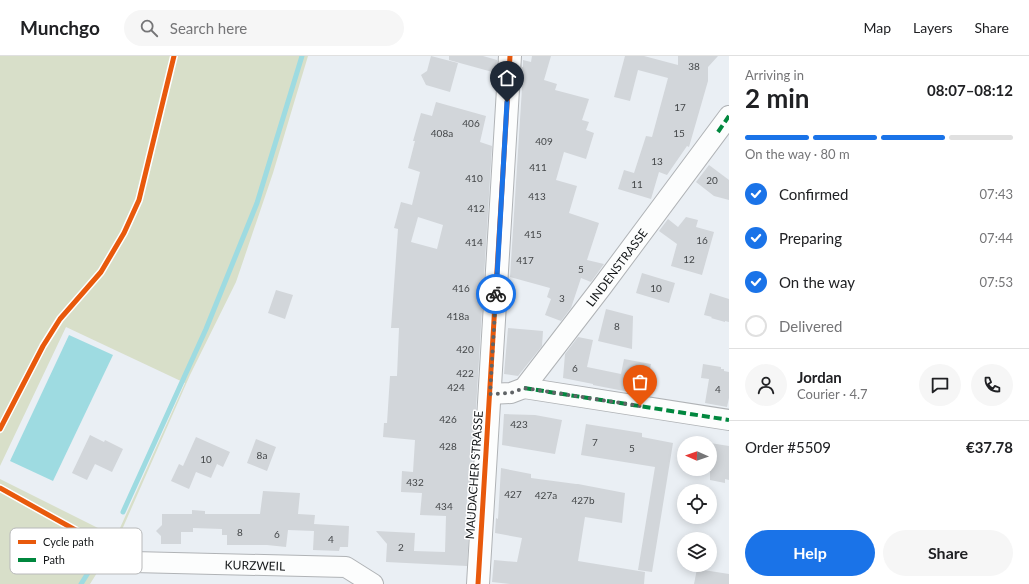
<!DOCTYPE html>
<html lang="en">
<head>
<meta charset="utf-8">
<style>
  :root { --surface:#fff; --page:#f6f6f6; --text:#202124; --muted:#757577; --line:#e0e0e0; --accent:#1a73e8 }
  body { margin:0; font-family:Lato,sans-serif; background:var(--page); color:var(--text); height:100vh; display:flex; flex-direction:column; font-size:15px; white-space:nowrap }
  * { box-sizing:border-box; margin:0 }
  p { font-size:13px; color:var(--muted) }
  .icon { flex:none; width:22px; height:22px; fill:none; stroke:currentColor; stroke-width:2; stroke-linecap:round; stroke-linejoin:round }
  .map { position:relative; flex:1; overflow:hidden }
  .panel { display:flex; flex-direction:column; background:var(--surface); width:300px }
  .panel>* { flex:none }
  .needle { width:26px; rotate:272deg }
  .controls { position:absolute; left:677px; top:380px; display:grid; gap:8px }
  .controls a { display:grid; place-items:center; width:40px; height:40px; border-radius:50%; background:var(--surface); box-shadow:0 2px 10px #0003; font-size:20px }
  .pin { position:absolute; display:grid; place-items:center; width:34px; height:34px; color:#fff; margin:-41px -17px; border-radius:50% 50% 50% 0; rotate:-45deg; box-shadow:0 0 4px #0007 }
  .pin .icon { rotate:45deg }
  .courier { position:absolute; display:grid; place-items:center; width:40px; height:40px; margin:-20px; border:3px solid #1a73e8; border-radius:50%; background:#fff; color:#222; box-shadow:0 1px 5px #0007 }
  .head em { font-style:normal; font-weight:700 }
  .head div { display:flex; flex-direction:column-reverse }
  .head { display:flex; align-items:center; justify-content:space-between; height:68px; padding:0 16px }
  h1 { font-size:26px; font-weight:700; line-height:30px }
  .bar { display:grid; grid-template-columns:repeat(4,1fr); gap:6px 4px; align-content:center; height:48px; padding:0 16px }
  .bar i { height:5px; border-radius:3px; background:var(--line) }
  .bar .selected { background:var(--accent) }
  .bar p { grid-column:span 4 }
  .line { display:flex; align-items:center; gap:10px; padding:0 16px; border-top:1px solid var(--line) }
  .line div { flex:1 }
  .round { display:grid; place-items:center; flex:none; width:42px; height:42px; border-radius:21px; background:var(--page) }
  ol { padding:0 16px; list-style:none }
  li { display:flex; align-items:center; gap:12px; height:44px }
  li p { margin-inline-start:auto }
  li .icon { padding:4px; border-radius:50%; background:var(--accent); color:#fff; stroke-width:4 }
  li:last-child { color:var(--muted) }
  li i { width:22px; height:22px; border:2px solid var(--line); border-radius:50% }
  .action { display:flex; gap:8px; margin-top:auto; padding:8px 16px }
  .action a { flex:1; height:46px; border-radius:24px; background:var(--accent); color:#fff; font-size:16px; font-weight:700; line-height:46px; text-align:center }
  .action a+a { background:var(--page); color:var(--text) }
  header { display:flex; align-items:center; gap:24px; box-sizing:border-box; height:56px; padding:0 20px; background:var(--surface); border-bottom:1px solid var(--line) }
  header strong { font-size:19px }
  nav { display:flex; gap:22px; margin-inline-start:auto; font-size:14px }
  .search { width:280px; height:36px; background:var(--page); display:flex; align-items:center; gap:10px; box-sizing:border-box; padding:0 14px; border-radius:22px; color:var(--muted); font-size:15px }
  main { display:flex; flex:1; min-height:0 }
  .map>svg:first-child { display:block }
</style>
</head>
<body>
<header>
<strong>Munchgo</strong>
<div class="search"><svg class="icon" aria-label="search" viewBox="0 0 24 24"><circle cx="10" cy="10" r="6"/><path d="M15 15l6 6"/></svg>Search here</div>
<nav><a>Map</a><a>Layers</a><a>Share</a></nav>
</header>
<main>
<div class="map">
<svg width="729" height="528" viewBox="0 0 729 528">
  <rect width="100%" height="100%" fill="#eaeff4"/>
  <path fill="#d8dfc9" d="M0,0H308L273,117L236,226L190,319L117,485L90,528H0V423L116,481L185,327L66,271L0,410Z"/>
  <path fill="#9edbe1" d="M69,279L113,299L53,425L10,405Z"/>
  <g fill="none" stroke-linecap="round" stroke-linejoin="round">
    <g stroke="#9edbe1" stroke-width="5">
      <path d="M123,456L206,273L257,147L302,0"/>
      <path d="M81,528L101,496"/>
    </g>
  </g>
  <g fill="#d2d6da" fill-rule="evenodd">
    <path d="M431,0L458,7L450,36L426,29L421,19L427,15Z"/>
    <path d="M449,0H483L497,4L496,17L449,4Z"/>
    <path d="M532,0H551L544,24L557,28L555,34L589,43L582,64L589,66L586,74L594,77L586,103L564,96L556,124L577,130L569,157L599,167L587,204L604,208L591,226L581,222L571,252L561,265L545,259L551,243L547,241L550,232L510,221L522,32V25L521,24L522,11H523V4L531,6Z"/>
    <path d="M625,0H644L678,9V0H718L708,11V25L689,91L687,90L667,119L659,116L651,143L618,133L624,114L634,117L646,80L652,81L668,22L638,14L630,45L614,41Z"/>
    <path d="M436,46L486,60L480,86L492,90L472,418H471V428H468L465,474L469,475L467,510L386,506L387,488L376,475L415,477L414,495L445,496L446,460L420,459L422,437L401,436L402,415L413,416L415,384L383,381L384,367H387L390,320H397L399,272H391L398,173L394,172L401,146L412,149L420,116L408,112L415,85H413L421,57L432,60ZM418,161L443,169L437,193L411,186Z"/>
    <path d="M709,109L729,124V144L714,140L696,126Z"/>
    <path d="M686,161L698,164L696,171L714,176L702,219L671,210L677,188L659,175L668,163L678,171Z"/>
    <path d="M642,217L675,227L669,247L636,237Z"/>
    <path d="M276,234L293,239L285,263L268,257Z"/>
    <path d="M710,237L729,243V266L725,265V266L711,262L712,261L704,259Z"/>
    <path d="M606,253L633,260L632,293L598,285Z"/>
    <path d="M508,272L543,275L542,290L518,320L504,318Z"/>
    <path d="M578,281L593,284L587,311L621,318L624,303L651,308L645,339L593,329V328L563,322L565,298Z"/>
    <path d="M703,308L721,311V313H724V315L729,316V342L727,351L705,347L709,323L701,322Z"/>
    <path d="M504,358L535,359L562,364L555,398L502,389Z"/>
    <path d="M586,368L642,377V381L673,387L652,516L638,514L655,411L581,399Z"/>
    <path d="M90,379L104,386L105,384L123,393L112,416L95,408L87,424L72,417Z"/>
    <path d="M196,381L230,396L223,411L217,408L211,422L196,416L189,433L171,425L179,408L183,410Z"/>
    <path d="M256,383L276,391L267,415L247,407Z"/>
    <path d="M710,387L729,390V424L725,423V427L710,424Z"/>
    <path d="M501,412L531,418V422L576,428H578L625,437L622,467L585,461L578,505L645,516L644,528H510L492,526L494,504L517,506L522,482L495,477L496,462L498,463Z"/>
    <path d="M263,435L300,437L298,458L315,459L314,468L349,470L348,491H340L339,495L313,494L314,475L288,474L286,491L267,489H227V479H222V473L193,472V476H181V488H161V480L156,475L162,469V458H192V454L205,455V458H260Z"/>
    <path d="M697,513L729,518V528H694Z"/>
  </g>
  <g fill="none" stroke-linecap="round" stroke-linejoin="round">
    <defs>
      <g id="street">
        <path d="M524,332L729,364"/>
        <path id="s1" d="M489,338L511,337L524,332L601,232L729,60"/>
        <path id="s2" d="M133,506L346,511L373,528"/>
      </g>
      <path id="secondary" d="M478,528L510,0"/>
    </defs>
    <use href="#street" stroke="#b0b3b6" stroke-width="22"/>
    <use href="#secondary" stroke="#b0b3b6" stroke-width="24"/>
    <use href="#street" stroke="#fcfdfd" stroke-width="20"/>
    <use href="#secondary" stroke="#fcfdfd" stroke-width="22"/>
    <g stroke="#00873e" stroke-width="4" stroke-dasharray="8 4" stroke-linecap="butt">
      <path d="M718,76L729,60"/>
      <path d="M524,332L729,364"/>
    </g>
    <defs>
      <g id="cycleway">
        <path d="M0,373L43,290L60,263L101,216L124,177L139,144L174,0"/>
        <path d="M0,432L133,506"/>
        <path d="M478,528L510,0"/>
      </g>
    </defs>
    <use href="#cycleway" stroke="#fff" stroke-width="8"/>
    <use href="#cycleway" stroke="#e8590c" stroke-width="5"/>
  </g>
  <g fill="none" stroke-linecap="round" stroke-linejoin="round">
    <path stroke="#5f6366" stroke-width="4" stroke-dasharray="0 7.2" d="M496,238L490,338L511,337L524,332L640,350"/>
    <path stroke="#1a73e8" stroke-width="5" d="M496,238L507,46"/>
  </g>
  <g text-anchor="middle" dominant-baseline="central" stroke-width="3" stroke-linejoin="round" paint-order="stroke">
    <g font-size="10" fill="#444749">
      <text x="694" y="10">38</text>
      <text x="680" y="51">17</text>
      <text x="471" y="67">406</text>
      <text x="442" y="77">408a</text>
      <text x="679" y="77">15</text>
      <text x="544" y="85">409</text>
      <text x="657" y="105">13</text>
      <text x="538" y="111">411</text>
      <text x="474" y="122">410</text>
      <text x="712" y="124">20</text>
      <text x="637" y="128">11</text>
      <text x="537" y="140">413</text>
      <text x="476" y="152">412</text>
      <text x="533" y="178">415</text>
      <text x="702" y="184">16</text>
      <text x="474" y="186">414</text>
      <text x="689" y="203">12</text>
      <text x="525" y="204">417</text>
      <text x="581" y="213">5</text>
      <text x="461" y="232">416</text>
      <text x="656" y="232">10</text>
      <text x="562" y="242">3</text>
      <text x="458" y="260">418a</text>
      <text x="617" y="270">8</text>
      <text x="465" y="293">420</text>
      <text x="575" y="312">6</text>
      <text x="465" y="317">422</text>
      <text x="456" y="331">424</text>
      <text x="718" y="333">4</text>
      <text x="448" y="363">426</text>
      <text x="519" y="368">423</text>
      <text x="595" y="386">7</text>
      <text x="448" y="390">428</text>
      <text x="632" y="392">5</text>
      <text x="262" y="399">8a</text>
      <text x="206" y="403">10</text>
      <text x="415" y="426">432</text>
      <text x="513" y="438">427</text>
      <text x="546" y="439">427a</text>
      <text x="583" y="444">427b</text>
      <text x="444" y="450">434</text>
      <text x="240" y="476">8</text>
      <text x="277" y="478">6</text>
      <text x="331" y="483">4</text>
      <text x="401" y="491">2</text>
    </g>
    <g font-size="12" fill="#141719" stroke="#fff">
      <text stroke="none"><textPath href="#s1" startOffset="188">LINDENSTRASSE</textPath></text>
      <text transform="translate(474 419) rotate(-86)">MAUDACHER STRASSE</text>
      <text stroke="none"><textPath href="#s2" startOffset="122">KURZWEIL</textPath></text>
    </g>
  </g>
  <rect x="10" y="472" width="132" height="46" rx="6" fill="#fff" stroke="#b8b9ba" stroke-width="1"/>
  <rect x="18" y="484" width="18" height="4" fill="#e8590c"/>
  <rect x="18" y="502" width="18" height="4" fill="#00873e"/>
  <g font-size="11" fill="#141719">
    <text x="43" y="490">Cycle path</text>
    <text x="43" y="508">Path</text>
  </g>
</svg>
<div class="controls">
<a><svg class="needle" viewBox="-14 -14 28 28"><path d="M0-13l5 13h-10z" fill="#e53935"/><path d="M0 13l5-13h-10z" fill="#757577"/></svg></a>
<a><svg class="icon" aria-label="locate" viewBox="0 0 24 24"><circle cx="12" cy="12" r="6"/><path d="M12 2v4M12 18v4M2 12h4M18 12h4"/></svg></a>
<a><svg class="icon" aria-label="layers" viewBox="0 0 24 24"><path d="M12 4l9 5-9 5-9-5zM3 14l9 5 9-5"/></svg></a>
</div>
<div class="pin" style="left:640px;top:350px;background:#ea580c"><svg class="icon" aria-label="bag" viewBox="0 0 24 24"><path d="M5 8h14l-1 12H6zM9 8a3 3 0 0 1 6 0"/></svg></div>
<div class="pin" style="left:507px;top:46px;background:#1f2937"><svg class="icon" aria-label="home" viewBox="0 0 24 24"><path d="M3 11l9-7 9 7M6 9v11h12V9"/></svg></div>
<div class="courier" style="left:496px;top:238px"><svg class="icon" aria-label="bike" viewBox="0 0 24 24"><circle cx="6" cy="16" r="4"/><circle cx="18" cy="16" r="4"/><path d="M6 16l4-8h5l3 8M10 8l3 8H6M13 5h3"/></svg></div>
</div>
<section class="panel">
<div class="head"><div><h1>2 min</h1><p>Arriving in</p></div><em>08:07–08:12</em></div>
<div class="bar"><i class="selected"></i><i class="selected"></i><i class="selected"></i><i></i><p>On the way · 80 m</p></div>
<ol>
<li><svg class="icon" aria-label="check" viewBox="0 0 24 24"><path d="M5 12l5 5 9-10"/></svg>Confirmed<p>07:43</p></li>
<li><svg class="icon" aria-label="check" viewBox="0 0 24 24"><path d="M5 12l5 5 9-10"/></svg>Preparing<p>07:44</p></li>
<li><svg class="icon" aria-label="check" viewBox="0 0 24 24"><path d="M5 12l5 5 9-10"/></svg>On the way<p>07:53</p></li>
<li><i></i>Delivered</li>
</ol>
<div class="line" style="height:72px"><a class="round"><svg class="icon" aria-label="person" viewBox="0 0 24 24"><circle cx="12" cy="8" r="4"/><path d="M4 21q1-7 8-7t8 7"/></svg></a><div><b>Jordan</b><p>Courier · 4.7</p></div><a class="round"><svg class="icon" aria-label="chat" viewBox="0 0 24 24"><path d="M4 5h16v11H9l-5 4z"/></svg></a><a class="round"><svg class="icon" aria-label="phone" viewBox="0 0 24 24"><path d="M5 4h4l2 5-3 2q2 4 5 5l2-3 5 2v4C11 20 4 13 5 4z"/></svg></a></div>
<div class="line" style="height:52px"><div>Order #5509</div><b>€37.78</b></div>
<div class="action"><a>Help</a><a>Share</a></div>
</section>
</main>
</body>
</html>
